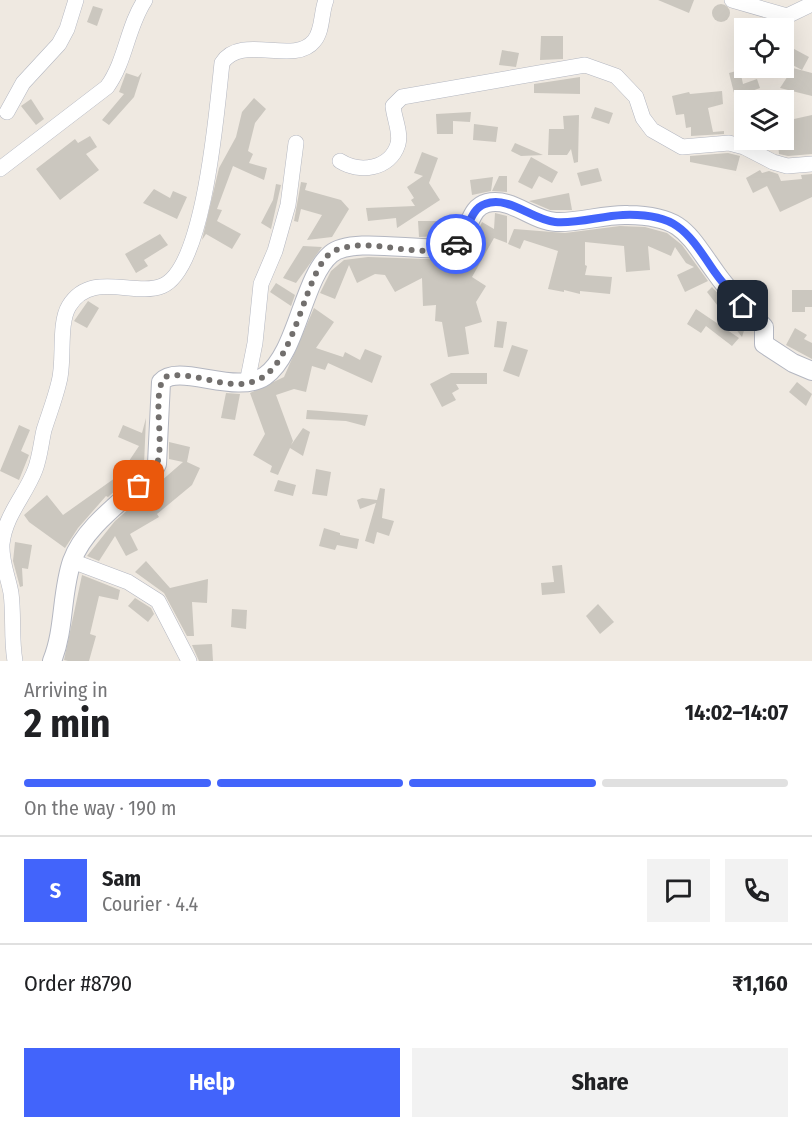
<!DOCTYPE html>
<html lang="en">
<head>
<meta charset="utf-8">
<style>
  :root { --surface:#fff; --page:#f2f2f2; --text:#202124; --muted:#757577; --line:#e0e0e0; --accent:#4264fb }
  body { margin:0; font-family:"Fira Sans Condensed",sans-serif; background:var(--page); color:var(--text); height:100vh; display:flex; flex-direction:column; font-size:22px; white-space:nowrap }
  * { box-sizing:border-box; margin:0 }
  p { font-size:20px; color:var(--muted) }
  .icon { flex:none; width:33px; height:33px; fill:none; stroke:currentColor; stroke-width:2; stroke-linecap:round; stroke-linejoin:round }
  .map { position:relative; height:661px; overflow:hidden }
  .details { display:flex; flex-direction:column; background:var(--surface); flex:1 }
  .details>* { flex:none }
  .buttons { position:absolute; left:734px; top:18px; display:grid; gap:12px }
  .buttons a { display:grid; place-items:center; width:60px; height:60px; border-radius:0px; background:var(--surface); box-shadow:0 6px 24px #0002; font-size:30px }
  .pin { position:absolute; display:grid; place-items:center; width:51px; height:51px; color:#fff; margin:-26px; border-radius:12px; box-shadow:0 3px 9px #0006 }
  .courier { position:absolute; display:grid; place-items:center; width:60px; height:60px; margin:-30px; border:4px solid #4264fb; border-radius:50%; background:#fff; color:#222; box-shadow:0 2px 8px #0007 }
  .overview em { font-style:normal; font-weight:700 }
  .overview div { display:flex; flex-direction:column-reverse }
  .overview { display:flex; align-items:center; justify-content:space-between; height:102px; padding:0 24px }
  h1 { font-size:39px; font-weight:700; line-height:45px }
  .bar { display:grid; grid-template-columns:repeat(4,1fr); gap:9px 6px; align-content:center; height:72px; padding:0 24px }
  .bar i { height:8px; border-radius:4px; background:var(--line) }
  .bar .current { background:var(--accent) }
  .bar p { grid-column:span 4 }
  .line { display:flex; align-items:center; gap:15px; padding:0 24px; border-top:2px solid var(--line) }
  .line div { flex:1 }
  .round { display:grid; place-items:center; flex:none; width:63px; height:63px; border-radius:0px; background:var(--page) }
  .cta { display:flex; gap:12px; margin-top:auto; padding:12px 24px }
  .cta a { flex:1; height:69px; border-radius:0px; background:var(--accent); color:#fff; font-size:24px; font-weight:700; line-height:69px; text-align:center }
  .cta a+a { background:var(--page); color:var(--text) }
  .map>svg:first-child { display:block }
</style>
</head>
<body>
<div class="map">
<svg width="812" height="661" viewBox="0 0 812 661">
  <rect width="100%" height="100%" fill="#efe9e1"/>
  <g fill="#cbc7bf">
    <path d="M658,0H694L689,13Z"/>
    <circle cx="721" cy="13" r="9"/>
    <path d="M93,6L103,9L97,26L87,22Z"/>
    <path d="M541,36H563V59L540,60Z"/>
    <path d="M783,43L809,57L802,70L783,60Z"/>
    <path d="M502,50L519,53L516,67L499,65Z"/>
    <path d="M793,68L812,73V96L780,88Z"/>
    <path d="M740,70L743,84L757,79L760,88L735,97L729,73Z"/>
    <path d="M142,72L134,97L109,125L102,120L124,94L119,92L126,73L138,77Z"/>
    <path d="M580,77V94L534,93V84Z"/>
    <path d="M722,91L723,104L708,108L713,132L724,131V134L691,136V127L686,128L684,114L676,115L672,96L689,92L690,94Z"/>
    <path d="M254,98L266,109L255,123L248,151L253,154L249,163L267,168L264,180L233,166L217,209L222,210L217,221L241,234L232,249L206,234L202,240L219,168L236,137L242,112Z"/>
    <path d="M31,99L44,119L36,125L21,106Z"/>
    <path d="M595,107L613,113L609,124L591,118Z"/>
    <path d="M471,112L470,122L453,121V134H437L436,114Z"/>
    <path d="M579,115L578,162L574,163L571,149L567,155H548L549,129H564L563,116Z"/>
    <path d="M812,115V154L788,156L779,154L778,144L785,143V121Z"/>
    <path d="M474,124L498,127L496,142L473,140Z"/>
    <path d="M90,136L97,147L86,154L99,170L60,200L36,169L75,139L78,143Z"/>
    <path d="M515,143L543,155L521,156L511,151Z"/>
    <path d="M422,152L438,158L429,183L440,200L397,228L396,218L368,221L366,208L415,206L411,200L414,198L407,187L423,176L414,173Z"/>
    <path d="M728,153L740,156L736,171L690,162V156Z"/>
    <path d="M531,157L558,172L552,183L539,176L532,189L518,182Z"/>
    <path d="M598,168L602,181L581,186L577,173Z"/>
    <path d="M760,170L762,173L769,171L778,174L781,181L802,179L801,175L812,174V197L780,212L767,186L753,193L746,178Z"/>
    <path d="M499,176H507V192L492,191Z"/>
    <path d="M493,177L491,191L472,195L470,180Z"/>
    <path d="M301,182L307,183L305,190L341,200L349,209L332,237L307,240L322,215L301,209L298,222L294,221Z"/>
    <path d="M276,184L281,185L271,229L261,223L273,200Z"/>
    <path d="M154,189L170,198L173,191L187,197L177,219L143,203Z"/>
    <path d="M569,193L572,210H550L529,201Z"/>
    <path d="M495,213L507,216V243L494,238L472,277L486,286L476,302L482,322L465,327L469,354L448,357L442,322L435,321L436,305L423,306L422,278L395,292L385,275L375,274L357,283L349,265L335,299L320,293L331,271L344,260L368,257L456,260L473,240L482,222L494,229Z"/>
    <path d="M418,221H441L442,236L419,237Z"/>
    <path d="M620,226L645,227L667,233L682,245L708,281L685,292L677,275L694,267L686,263L675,247L671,256L648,246L650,270L626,272L624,246L585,242V265L587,266L585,275L612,277L610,294L580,291V294L564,290V292L548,289L558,251L524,240L520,249L508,244L514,229L565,233Z"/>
    <path d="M160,234L168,245L144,260L148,266L136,273L125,254Z"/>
    <path d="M303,246L322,247L296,283L283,278Z"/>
    <path d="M276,283L295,295L291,306L270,292Z"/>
    <path d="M712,287L746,324L742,337L707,292Z"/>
    <path d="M792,290H812V307H805V312H792Z"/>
    <path d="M88,301L99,308L87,328L74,321Z"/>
    <path d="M314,308L334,322L316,348L343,357L345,352L360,360L365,349L382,356L372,383L328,363L325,370L312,366L306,392L294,389L276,395L293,441L291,445L303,428L310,432L303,456L290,448L278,475L270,472L272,466L253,455L265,434L250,393L284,377Z"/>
    <path d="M696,309L739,338L732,346L706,326L701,333L687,324Z"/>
    <path d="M497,321L507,322L503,348L494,347Z"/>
    <path d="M795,328L807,335L804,339L812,343V359L786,345Z"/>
    <path d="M512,345L528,350L519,377L503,371Z"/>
    <path d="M451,373H487V384H456L459,389L452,393L456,400L442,407L430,384Z"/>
    <path d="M797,382L812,394L806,406L789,392Z"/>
    <path d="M226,393L240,394L235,420L221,418Z"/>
    <path d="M307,410L321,411L368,415L365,426L346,421L306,419Z"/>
    <path d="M146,418L144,465L108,497L106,496L78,528L65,548L29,522L24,515L47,495L63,515L115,478L117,479L139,446L118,437L123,425L142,433Z"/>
    <path d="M19,425L30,430L21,451L29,455L19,480L0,471Z"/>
    <path d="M169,442L190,447L187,462L200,468L192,485L157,514L159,517L130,534L138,550L126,556L115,536L99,561L87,556L115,521L183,462L169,459Z"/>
    <path d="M316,469L331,472L327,496L312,494Z"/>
    <path d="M278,480L296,485L293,496L274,491Z"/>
    <path d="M380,488L385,489L382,518L394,521L389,536L377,532L374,544L365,541L376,503L360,509L357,500L362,498L377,500Z"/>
    <path d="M324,528L340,533V535L359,539L357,549L337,545L335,550L319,546Z"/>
    <path d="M15,542L32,545L28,569L22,568L23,586L20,587L13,561Z"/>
    <path d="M146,561L170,588L208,579L207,603L192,602L194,636H187L164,593L135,572Z"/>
    <path d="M562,565L565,593L542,595L541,583L554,582L552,566Z"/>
    <path d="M82,575L120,590L118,600L99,596L90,634L96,636L89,661H68L64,660Z"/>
    <path d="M135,598L151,608L154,614L148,622L128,606Z"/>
    <path d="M598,604L614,622L600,634L586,616Z"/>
    <path d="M232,609L247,610L246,629L231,627Z"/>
    <path d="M212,644L213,661H199L192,645Z"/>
  </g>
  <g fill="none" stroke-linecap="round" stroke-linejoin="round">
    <defs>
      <g id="minor">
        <path d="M732,0L787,16L812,4"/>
        <path d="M7,112L23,83L59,44L67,29L76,0"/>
        <path d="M340,161C359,173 390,170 398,144C401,132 394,118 393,106L402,97L585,65L616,76L636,97L643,118L652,130L682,147L729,143L744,147L773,162L787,166L812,164"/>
        <path d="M0,169L107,87C126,61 127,27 145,0"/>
        <path d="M247,383L255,343L261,284L275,251L288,205L296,143"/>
        <path d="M72,561L128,582L158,601L189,661"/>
        <path d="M15,661C11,639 14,615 11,593C8,576 1,562 2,544C5,515 25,496 35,470C40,457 41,443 44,430C49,414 55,399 59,382C65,361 58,324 69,306C91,270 134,297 162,286C205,269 217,107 222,63C241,33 294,66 314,41C323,31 321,12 326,0"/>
      </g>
      <path id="tertiary" d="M52,661C65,629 61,593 72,561C85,525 127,498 153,472L157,464L161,382C178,362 236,396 265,376C297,354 303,277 331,254C351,237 415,251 442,248C473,244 464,209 487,203C512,197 532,221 556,222C580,223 604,214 628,215C683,216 687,233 716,273C730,293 747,310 764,327V344L793,363L812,371"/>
    </defs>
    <use href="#minor" stroke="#b4b7c1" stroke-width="16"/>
    <use href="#tertiary" stroke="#b4b7c1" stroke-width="20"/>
    <use href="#minor" stroke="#fff" stroke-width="15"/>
    <use href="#tertiary" stroke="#fff" stroke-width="18"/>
  </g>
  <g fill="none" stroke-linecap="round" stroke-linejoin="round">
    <path stroke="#726f6d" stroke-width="6" stroke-dasharray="0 10.8" d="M139,486C145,479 154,473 157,464C165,441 151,394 165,377C194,369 226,392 255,381C298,366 304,266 334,251C372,234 420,263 456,244"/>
    <path stroke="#4264fb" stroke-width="8" d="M456,244C469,233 469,209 485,204C509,195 532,220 555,222C577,224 601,216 623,215C677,213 687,231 714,271C723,284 733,295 743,306"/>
  </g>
</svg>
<div class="buttons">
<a><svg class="icon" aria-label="locate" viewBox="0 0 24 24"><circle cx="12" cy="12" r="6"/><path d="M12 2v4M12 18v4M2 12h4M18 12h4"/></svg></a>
<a><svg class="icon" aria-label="layers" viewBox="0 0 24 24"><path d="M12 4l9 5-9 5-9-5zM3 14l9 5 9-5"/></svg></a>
</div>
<div class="pin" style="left:139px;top:486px;background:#ea580c"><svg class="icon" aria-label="bag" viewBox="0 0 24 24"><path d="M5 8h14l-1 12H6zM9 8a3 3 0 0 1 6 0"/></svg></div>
<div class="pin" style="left:743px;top:306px;background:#1f2937"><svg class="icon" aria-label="home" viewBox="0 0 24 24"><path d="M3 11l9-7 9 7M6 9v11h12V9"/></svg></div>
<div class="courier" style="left:456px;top:244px"><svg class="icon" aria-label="car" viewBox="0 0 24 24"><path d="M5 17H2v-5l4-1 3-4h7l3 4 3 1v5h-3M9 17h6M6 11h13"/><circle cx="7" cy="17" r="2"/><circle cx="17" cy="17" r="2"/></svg></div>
</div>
<section class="details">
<div class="overview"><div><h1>2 min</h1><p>Arriving in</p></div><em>14:02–14:07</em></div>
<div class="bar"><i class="current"></i><i class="current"></i><i class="current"></i><i></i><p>On the way · 190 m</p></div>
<div class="line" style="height:108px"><b class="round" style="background:var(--accent);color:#fff">S</b><div><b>Sam</b><p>Courier · 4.4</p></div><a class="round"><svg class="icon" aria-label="chat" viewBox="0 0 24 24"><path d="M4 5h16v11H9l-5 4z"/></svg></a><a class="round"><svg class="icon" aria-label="phone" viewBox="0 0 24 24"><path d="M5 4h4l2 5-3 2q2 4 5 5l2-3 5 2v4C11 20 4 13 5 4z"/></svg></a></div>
<div class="line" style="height:78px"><div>Order #8790</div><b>₹1,160</b></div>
<div class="cta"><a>Help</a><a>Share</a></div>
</section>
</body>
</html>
